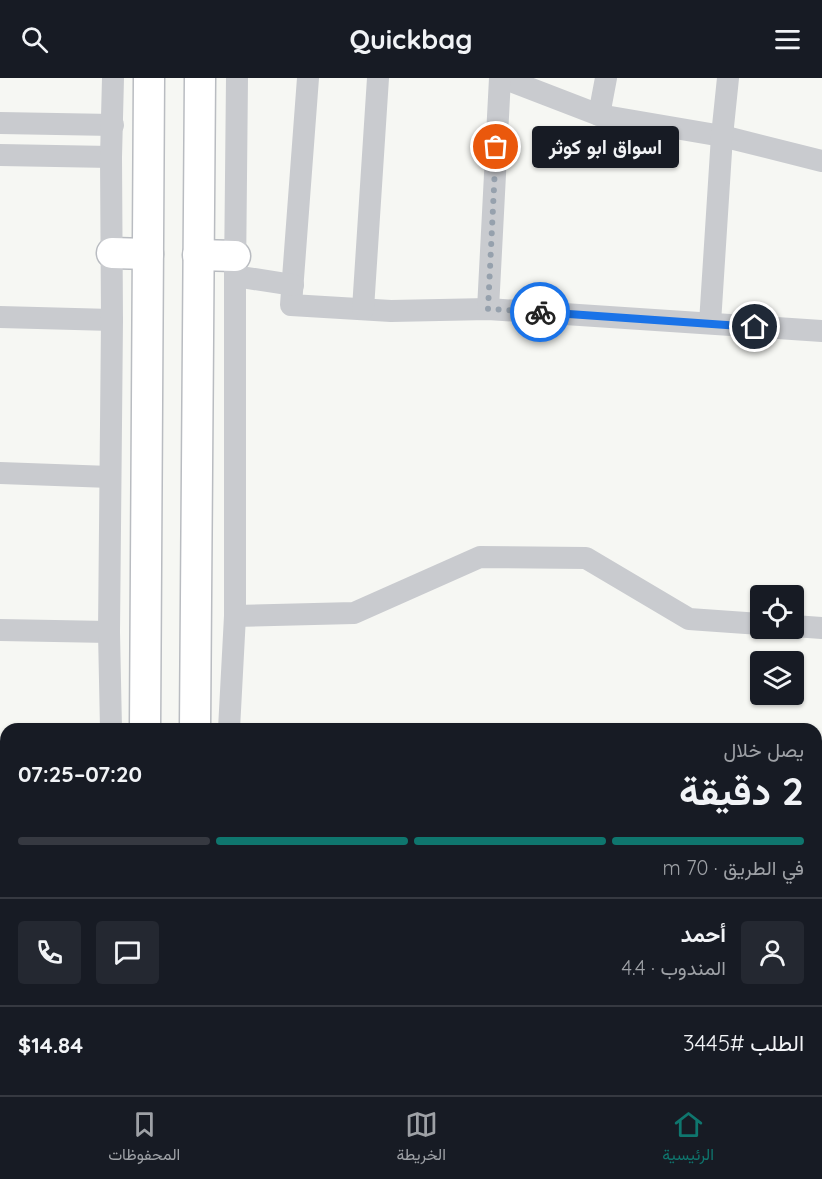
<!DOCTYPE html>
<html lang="ar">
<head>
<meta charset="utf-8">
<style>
  :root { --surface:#171b24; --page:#242831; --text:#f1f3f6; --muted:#9ea1a6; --line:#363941; --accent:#0f766e }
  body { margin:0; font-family:Quicksand,Vazirmatn,sans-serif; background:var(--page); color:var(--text); direction:rtl; height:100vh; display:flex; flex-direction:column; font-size:22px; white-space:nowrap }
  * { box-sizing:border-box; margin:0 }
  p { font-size:20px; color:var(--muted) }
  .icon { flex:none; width:33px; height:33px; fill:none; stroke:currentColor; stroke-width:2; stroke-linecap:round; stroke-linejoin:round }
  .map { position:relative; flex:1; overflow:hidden; direction:ltr }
  .side { position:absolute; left:0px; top:645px; width:822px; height:372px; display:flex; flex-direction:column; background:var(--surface); border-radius:18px 18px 0 0; box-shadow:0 2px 4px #0004; direction:rtl }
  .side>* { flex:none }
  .buttons { position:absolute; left:750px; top:507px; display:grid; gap:12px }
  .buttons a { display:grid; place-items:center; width:54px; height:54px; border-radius:6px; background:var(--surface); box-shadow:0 2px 4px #0004; font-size:30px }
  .pin { position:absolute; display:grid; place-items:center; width:51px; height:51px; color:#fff; margin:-26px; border:3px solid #fff; border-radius:50%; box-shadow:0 2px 6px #0007 }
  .courier { position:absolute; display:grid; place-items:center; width:60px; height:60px; margin:-30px; border:4px solid #1a73e8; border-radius:50%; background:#fff; color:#222; box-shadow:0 2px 8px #0007 }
  .bubble { position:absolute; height:42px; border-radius:6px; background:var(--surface); box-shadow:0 2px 4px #0004; font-size:20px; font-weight:700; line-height:42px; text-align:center; direction:rtl }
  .headline em { font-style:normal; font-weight:700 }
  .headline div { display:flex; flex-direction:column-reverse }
  .headline { display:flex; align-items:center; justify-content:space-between; height:102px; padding:0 18px }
  h1 { font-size:39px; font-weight:700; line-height:45px }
  .bar { display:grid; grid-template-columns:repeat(4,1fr); gap:9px 6px; align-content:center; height:72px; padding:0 18px }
  .bar i { height:8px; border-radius:4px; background:var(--line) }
  .bar .active { background:var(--accent) }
  .bar p { grid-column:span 4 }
  .line { display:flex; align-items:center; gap:15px; padding:0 18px; border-top:2px solid var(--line) }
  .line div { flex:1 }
  .round { display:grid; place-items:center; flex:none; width:63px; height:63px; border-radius:6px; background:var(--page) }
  header { display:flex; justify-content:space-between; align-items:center; height:78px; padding:0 18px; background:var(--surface); font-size:27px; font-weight:700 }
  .tabs { display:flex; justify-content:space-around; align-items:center; height:84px; border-top:2px solid var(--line); background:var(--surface); font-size:16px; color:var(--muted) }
  .tabs a { display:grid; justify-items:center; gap:3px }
  .tabs .active { color:var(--accent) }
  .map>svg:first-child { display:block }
</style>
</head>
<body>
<header><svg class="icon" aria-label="menu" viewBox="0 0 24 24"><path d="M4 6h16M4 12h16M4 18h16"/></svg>Quickbag<svg class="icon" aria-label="search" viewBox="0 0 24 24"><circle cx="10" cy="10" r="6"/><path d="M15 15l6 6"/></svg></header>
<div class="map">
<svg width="822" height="1017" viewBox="0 0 822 1017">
  <rect width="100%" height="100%" fill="#f6f7f3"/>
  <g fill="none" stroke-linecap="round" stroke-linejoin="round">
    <defs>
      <g id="major">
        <path d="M112,175L148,176"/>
        <path d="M198,177L235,178"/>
        <path d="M145,651L149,0"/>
        <path d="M195,651L200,0"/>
        <path d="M0,762H6"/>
        <path d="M0,805H6"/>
      </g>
    </defs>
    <use href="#major" stroke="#b9bcc1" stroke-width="33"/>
    <g stroke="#c9cbcf" stroke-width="22">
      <path d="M308,0L291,227L391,233L488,231L822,253"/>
      <path d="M503,0L599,37L722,58L822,83"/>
      <path d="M599,37L606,0"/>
      <path d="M0,45L113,47"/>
      <path d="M0,77L111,79"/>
      <path d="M235,198L293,207"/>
      <path d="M363,231L378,0"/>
      <path d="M488,231L500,0"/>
      <path d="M0,239L112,242"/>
      <path d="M710,245L722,58L728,0"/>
      <path d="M0,395L110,399"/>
      <path d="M235,538L354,535L480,479L586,480L689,541L760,546"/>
      <path d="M794,548L822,550"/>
      <path d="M0,552L109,554"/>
      <path d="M111,651L109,554L112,242L111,79L113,0"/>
      <path d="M229,651L235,538V198L237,0"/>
      <path d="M0,719H6"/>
      <path d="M817,825L820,934L822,970"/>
      <path d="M0,844H6"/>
      <path d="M708,1011L709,1017"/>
      <path d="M77,1017L78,1011"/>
      <path d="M201,1017V1011"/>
      <path d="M304,1017L305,1011"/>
      <path d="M423,1017L424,1011"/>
      <path d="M543,1017V1011"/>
      <path d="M643,1017V1011"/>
    </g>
    <use href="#major" stroke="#fff" stroke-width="30"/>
  </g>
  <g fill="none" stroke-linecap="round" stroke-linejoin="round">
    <path stroke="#96a1ad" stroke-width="6" stroke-dasharray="0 10.8" d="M496,69L488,231L540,234"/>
    <path stroke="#1a73e8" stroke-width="8" d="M540,234L755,249"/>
  </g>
</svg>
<div class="buttons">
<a><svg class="icon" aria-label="locate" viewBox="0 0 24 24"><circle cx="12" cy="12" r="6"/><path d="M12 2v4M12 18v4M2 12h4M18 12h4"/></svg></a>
<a><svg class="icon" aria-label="layers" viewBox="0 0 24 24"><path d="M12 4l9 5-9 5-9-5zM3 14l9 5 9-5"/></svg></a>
</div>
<div class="pin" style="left:496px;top:69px;background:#ea580c"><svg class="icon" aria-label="bag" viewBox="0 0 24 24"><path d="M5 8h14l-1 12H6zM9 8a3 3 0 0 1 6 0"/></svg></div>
<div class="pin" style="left:755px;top:249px;background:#1f2937"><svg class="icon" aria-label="home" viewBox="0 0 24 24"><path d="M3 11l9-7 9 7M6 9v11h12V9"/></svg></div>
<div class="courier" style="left:540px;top:234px"><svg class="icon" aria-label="bike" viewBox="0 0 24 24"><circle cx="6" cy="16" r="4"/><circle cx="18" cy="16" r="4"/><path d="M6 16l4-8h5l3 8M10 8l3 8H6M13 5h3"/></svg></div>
<div class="bubble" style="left:532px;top:48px;width:147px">اسواق ابو كوثر</div>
<section class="side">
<div class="headline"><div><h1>2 دقيقة</h1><p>يصل خلال</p></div><em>07:20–07:25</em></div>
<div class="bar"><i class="active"></i><i class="active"></i><i class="active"></i><i></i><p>في الطريق · 70 m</p></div>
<div class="line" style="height:108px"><a class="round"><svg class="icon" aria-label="person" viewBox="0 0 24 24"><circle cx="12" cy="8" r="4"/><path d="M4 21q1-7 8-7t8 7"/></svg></a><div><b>أحمد</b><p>المندوب · 4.4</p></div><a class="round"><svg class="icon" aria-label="chat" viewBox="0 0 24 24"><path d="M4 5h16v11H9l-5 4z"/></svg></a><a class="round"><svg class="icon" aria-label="phone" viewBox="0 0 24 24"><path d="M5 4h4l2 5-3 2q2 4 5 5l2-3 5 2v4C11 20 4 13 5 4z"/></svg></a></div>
<div class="line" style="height:78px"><div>الطلب #3445</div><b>$14.84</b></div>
</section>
</div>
<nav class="tabs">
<a class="active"><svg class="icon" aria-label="home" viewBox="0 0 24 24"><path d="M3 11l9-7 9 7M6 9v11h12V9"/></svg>الرئيسية</a>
<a><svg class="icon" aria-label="map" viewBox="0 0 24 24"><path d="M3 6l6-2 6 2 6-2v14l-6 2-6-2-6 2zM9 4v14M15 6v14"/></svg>الخريطة</a>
<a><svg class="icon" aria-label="saved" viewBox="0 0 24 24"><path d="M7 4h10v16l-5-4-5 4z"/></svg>المحفوظات</a>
</nav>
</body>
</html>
